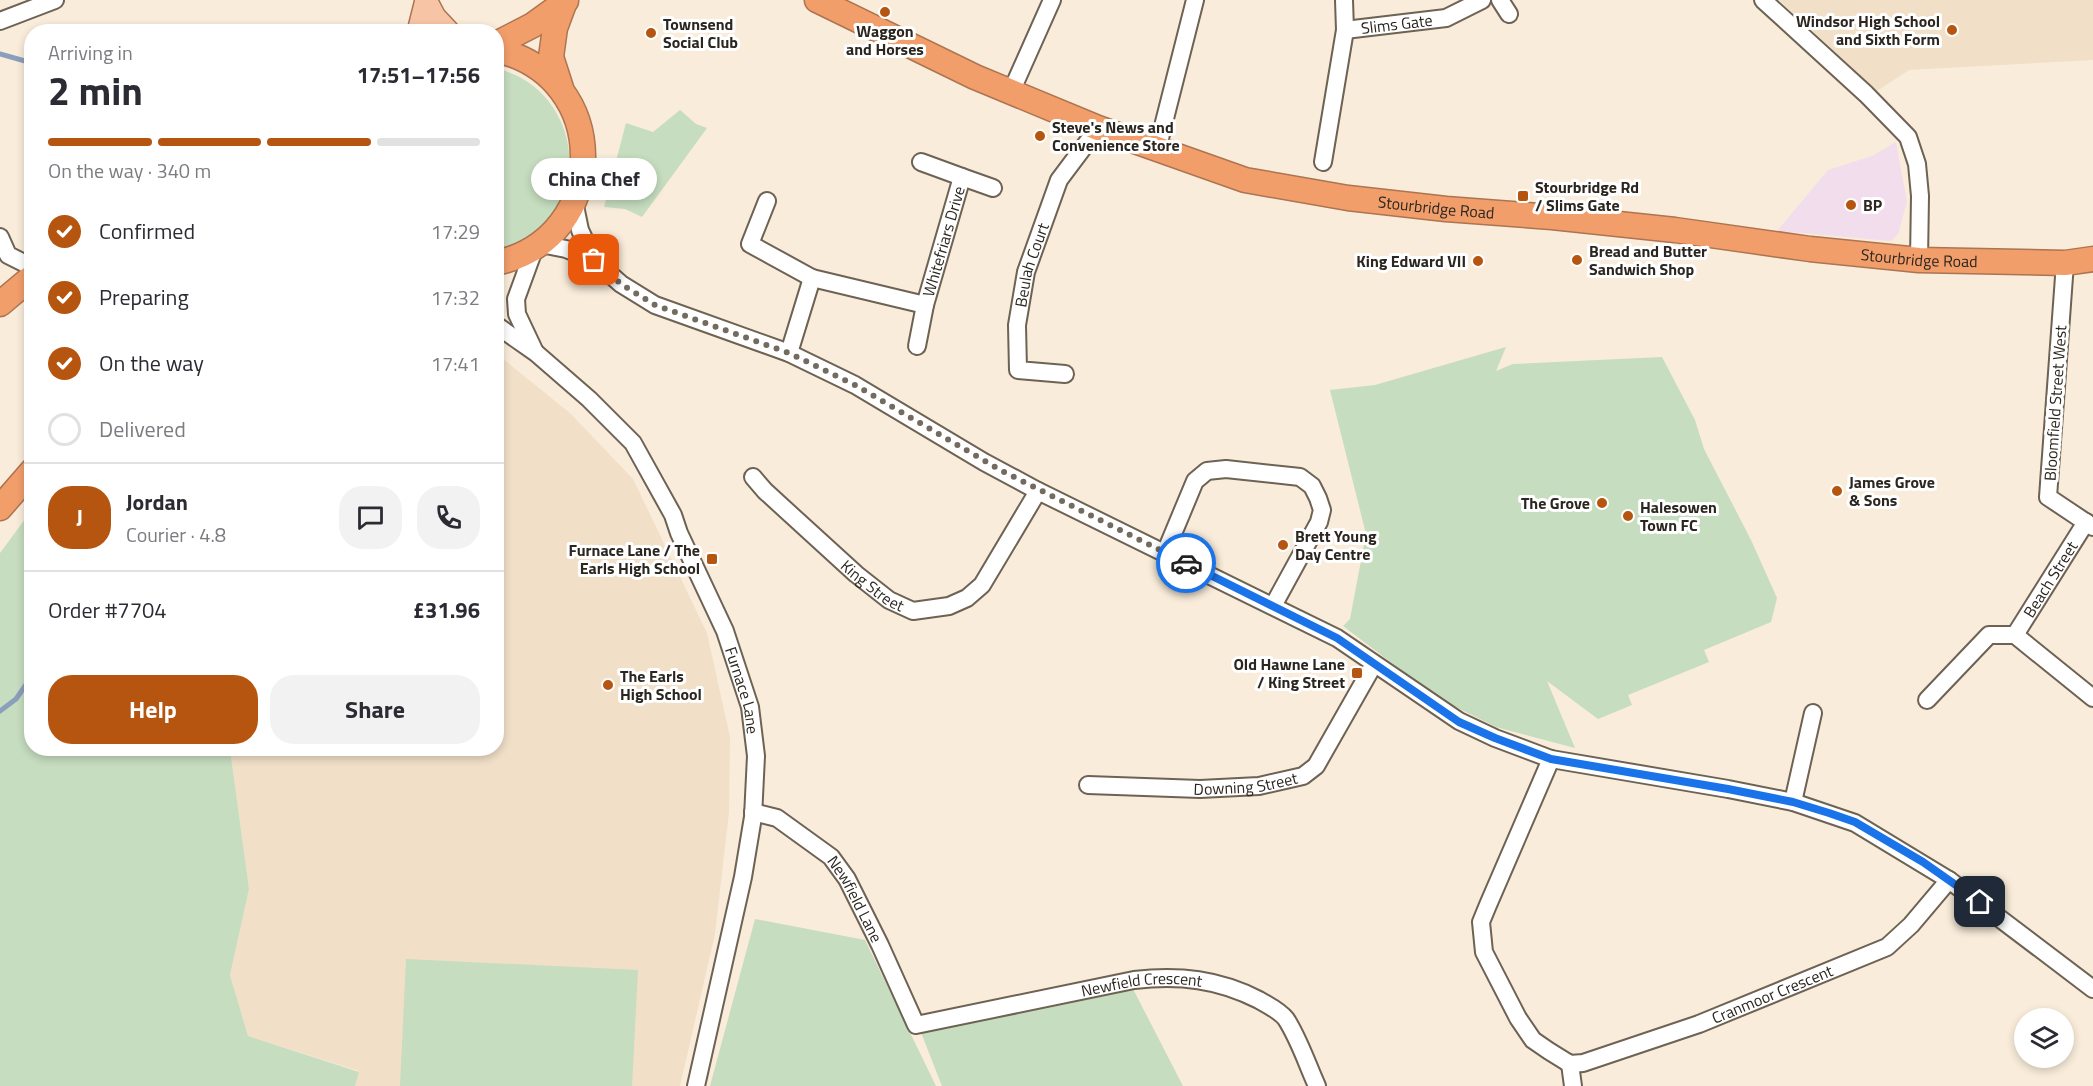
<!DOCTYPE html>
<html lang="en">
<head>
<meta charset="utf-8">
<style>
  :root { --surface:#fff; --page:#f2f2f3; --text:#2b2b33; --muted:#7c7c81; --line:#e1e1e2; --accent:#b5550f }
  body { margin:0; font-family:"Titillium Web",sans-serif; background:var(--page); color:var(--text); height:100vh; display:flex; flex-direction:column; font-size:22px; white-space:nowrap }
  * { box-sizing:border-box; margin:0 }
  p { font-size:20px; color:var(--muted) }
  .icon { flex:none; width:33px; height:33px; fill:none; stroke:currentColor; stroke-width:2; stroke-linecap:round; stroke-linejoin:round }
  .map { position:relative; flex:1; overflow:hidden }
  .side { position:absolute; left:24px; top:24px; width:480px; height:732px; display:flex; flex-direction:column; background:var(--surface); border-radius:24px; box-shadow:0 3px 9px #0003 }
  .side>* { flex:none }
  .fabs { position:absolute; left:2014px; top:1008px; display:grid; gap:12px }
  .fabs a { display:grid; place-items:center; width:60px; height:60px; border-radius:50%; background:var(--surface); box-shadow:0 3px 9px #0003; font-size:30px }
  .pin { position:absolute; display:grid; place-items:center; width:51px; height:51px; color:#fff; margin:-26px; border-radius:12px; box-shadow:0 3px 9px #0006 }
  .courier { position:absolute; display:grid; place-items:center; width:60px; height:60px; margin:-30px; border:4px solid #1a73e8; border-radius:50%; background:#fff; color:#222; box-shadow:0 2px 8px #0007 }
  .bubble { position:absolute; height:42px; border-radius:21px; background:var(--surface); box-shadow:0 3px 9px #0003; font-size:20px; font-weight:700; line-height:42px; text-align:center }
  .summary em { font-style:normal; font-weight:700 }
  .summary div { display:flex; flex-direction:column-reverse }
  .summary { display:flex; align-items:center; justify-content:space-between; height:102px; padding:0 24px }
  h1 { font-size:39px; font-weight:700; line-height:45px }
  .bar { display:grid; grid-template-columns:repeat(4,1fr); gap:9px 6px; align-content:center; height:72px; padding:0 24px }
  .bar i { height:8px; border-radius:4px; background:var(--line) }
  .bar .current { background:var(--accent) }
  .bar p { grid-column:span 4 }
  .line { display:flex; align-items:center; gap:15px; padding:0 24px; border-top:2px solid var(--line) }
  .line div { flex:1 }
  .round { display:grid; place-items:center; flex:none; width:63px; height:63px; border-radius:24px; background:var(--page) }
  ol { padding:0 24px; list-style:none }
  li { display:flex; align-items:center; gap:18px; height:66px }
  li p { margin-inline-start:auto }
  li .icon { padding:6px; border-radius:50%; background:var(--accent); color:#fff; stroke-width:4 }
  li:last-child { color:var(--muted) }
  li i { width:33px; height:33px; border:3px solid var(--line); border-radius:50% }
  .cta { display:flex; gap:12px; margin-top:auto; padding:12px 24px }
  .cta a { flex:1; height:69px; border-radius:24px; background:var(--accent); color:#fff; font-size:24px; font-weight:700; line-height:69px; text-align:center }
  .cta a+a { background:var(--page); color:var(--text) }
  .map>svg:first-child { display:block }
</style>
</head>
<body>
<div class="map">
<svg width="2093" height="1086" viewBox="0 0 2093 1086">
  <rect width="100%" height="100%" fill="#f9ecda"/>
  <path fill="#f2ddec" d="M1896,142L1907,202L1898,234L1891,241L1777,231L1828,170L1872,156Z"/>
  <g fill="#f1dfc8">
    <path d="M1779,0H2093V60L1909,70L1877,91Z"/>
    <path d="M497,354L571,414L633,479L707,633L730,737L729,812L715,934L680,1086H355L359,1071L248,1036L230,975L249,889L230,749L496,748Z"/>
  </g>
  <g fill="#c6ddbf">
    <path d="M497,69C554,80 587,149 560,201C547,228 523,242 497,250Z"/>
    <path d="M680,110L696,124L707,128L642,217L625,209L604,207L626,123L653,132Z"/>
    <path d="M1506,347L1496,371L1513,364L1662,357L1695,420L1704,449L1751,540L1777,598L1771,622L1704,650L1709,662L1628,695L1632,705L1598,719L1547,681L1575,748L1496,727L1438,698L1343,626L1350,619L1366,534L1330,390L1375,385Z"/>
    <path d="M31,511L32,748L230,749L249,889L230,975L248,1036L359,1072L355,1086H0V553Z"/>
    <path d="M755,919L865,940L936,1086H710Z"/>
    <path d="M406,959L638,970L632,1086H400Z"/>
    <path d="M1132,987L1183,1086H942L920,1030Z"/>
  </g>
  <g fill="none" stroke-linecap="round" stroke-linejoin="round">
    <g stroke="#8a9fbd" stroke-width="5">
      <path d="M0,54L32,63"/>
      <path d="M0,711L16,699L32,676"/>
    </g>
    <defs>
      <g id="minor">
        <path d="M1500,0L1509,14"/>
        <path d="M1763,0L1866,94L1908,137L1917,164L1920,196L1919,260"/>
        <path d="M0,21L55,0"/>
        <path id="s1" d="M1345,30L1446,18L1482,0"/>
        <path d="M1011,92L1052,0"/>
        <path d="M1157,150L1195,0"/>
        <path d="M1323,162L1345,30L1344,0"/>
        <path d="M962,177L993,188"/>
        <path d="M574,201L580,230L594,260"/>
        <path d="M767,201L750,244L812,278"/>
        <path d="M0,237L8,255L32,267"/>
        <path d="M541,244L566,249L594,260L621,284L655,305L789,353L855,385L984,462L1038,491L1337,638L1459,721L1495,738L1551,759L1728,789L1793,802L1855,823L1949,880L2093,989"/>
        <path d="M2065,263L2048,497L2093,527"/>
        <path id="s2" d="M496,325L536,353L589,399L633,443L673,515L679,533L725,631L750,707L756,756L753,817L743,877L696,1086"/>
        <path d="M917,346L925,305"/>
        <path d="M534,350L517,314L516,299L535,247"/>
        <path id="s3" d="M789,353L812,278L925,305L962,177L921,162"/>
        <path id="s4" d="M1065,374L1018,370L1017,325L1026,272L1059,180L1098,128"/>
        <path id="s5" d="M753,477L765,491L856,574L889,600L913,611L949,606L967,598L982,585L1038,491"/>
        <path d="M1165,553L1195,481L1207,471L1226,469L1300,477L1312,486L1318,498L1322,510L1319,522L1273,606"/>
        <path id="s6" d="M2015,635L2086,522"/>
        <path d="M2015,635L2093,698"/>
        <path d="M1927,700L1989,635H2015"/>
        <path id="s7" d="M1551,759L1488,905L1481,922L1484,952L1518,1018L1533,1040L1549,1051L1570,1064L1583,1063L1699,1024L1887,947L1911,925L1949,880"/>
        <path id="s8" d="M1088,785L1200,789L1259,786L1303,776L1316,766L1374,664"/>
        <path d="M1793,802L1813,713"/>
        <path id="s9" d="M753,812L777,818L831,857L847,879L880,945L916,1025L1134,980C1180,975 1218,979 1259,1000C1268,1005 1280,1011 1286,1019C1299,1039 1307,1064 1317,1086"/>
        <path d="M1570,1064L1573,1086"/>
      </g>
      <g id="major">
        <path d="M426,0L435,17L449,32"/>
        <path d="M418,32L426,0"/>
      </g>
      <g id="highway">
        <path id="s10" d="M817,0L975,77L1098,128L1245,180L1348,198L1446,209L1552,217L1675,230L1810,249L1919,260L2065,263L2093,259"/>
        <path d="M496,44L533,25L566,1"/>
        <path d="M496,50C612,75 612,238 496,263"/>
        <path d="M561,88L551,57L555,28L565,1"/>
        <path d="M0,304L32,277"/>
        <path d="M0,508L32,471"/>
      </g>
    </defs>
    <use href="#minor" stroke="#6d6253" stroke-width="20"/>
    <use href="#major" stroke="#ac7450" stroke-width="24"/>
    <use href="#highway" stroke="#ac7450" stroke-width="27"/>
    <use href="#minor" stroke="#fff" stroke-width="16"/>
    <use href="#major" stroke="#f7c5a6" stroke-width="21"/>
    <use href="#highway" stroke="#f29e6b" stroke-width="24"/>
  </g>
  <g fill="none" stroke-linecap="round" stroke-linejoin="round">
    <path stroke="#736b60" stroke-width="6" stroke-dasharray="0 10.8" d="M594,260L621,284L655,305L789,353L855,385L1002,471L1186,563"/>
    <path stroke="#1a73e8" stroke-width="8" d="M1186,563L1337,638L1459,722L1495,738L1551,759L1728,789L1793,802L1829,813L1855,822L1923,862L1980,902"/>
  </g>
  <g fill="#b5550f" stroke="#fff" stroke-width="2">
    <circle cx="885" cy="12" r="6"/>
    <circle cx="1952" cy="30" r="6"/>
    <circle cx="651" cy="33" r="6"/>
    <circle cx="1040" cy="136" r="6"/>
    <rect x="1517" y="190" width="12" height="12" rx="3"/>
    <circle cx="1851" cy="205" r="6"/>
    <circle cx="1577" cy="260" r="6"/>
    <circle cx="1478" cy="261" r="6"/>
    <circle cx="1837" cy="491" r="6"/>
    <circle cx="1602" cy="503" r="6"/>
    <circle cx="1628" cy="516" r="6"/>
    <circle cx="1283" cy="545" r="6"/>
    <rect x="706" y="553" width="12" height="12" rx="3"/>
    <rect x="1351" y="667" width="12" height="12" rx="3"/>
    <circle cx="608" cy="685" r="6"/>
  </g>
  <g text-anchor="middle" dominant-baseline="central" stroke-width="6" stroke-linejoin="round" paint-order="stroke">
    <g font-size="16" font-weight="bold" fill="#2b261f" stroke="#fff" text-anchor="start">
      <text x="1940" y="21" text-anchor="end">Windsor High School<tspan x="1940" dy="18">and Sixth Form</tspan></text>
      <text x="663" y="24">Townsend<tspan x="663" dy="18">Social Club</tspan></text>
      <text x="885" y="31" text-anchor="middle">Waggon<tspan x="885" dy="18">and Horses</tspan></text>
      <text x="1052" y="127">Steve's News and<tspan x="1052" dy="18">Convenience Store</tspan></text>
      <text x="1535" y="187">Stourbridge Rd<tspan x="1535" dy="18">/ Slims Gate</tspan></text>
      <text x="1863" y="205">BP</text>
      <text x="1589" y="251">Bread and Butter<tspan x="1589" dy="18">Sandwich Shop</tspan></text>
      <text x="1466" y="261" text-anchor="end">King Edward VII</text>
      <text x="1849" y="482">James Grove<tspan x="1849" dy="18">&amp; Sons</tspan></text>
      <text x="1590" y="503" text-anchor="end">The Grove</text>
      <text x="1640" y="507">Halesowen<tspan x="1640" dy="18">Town FC</tspan></text>
      <text x="1295" y="536">Brett Young<tspan x="1295" dy="18">Day Centre</tspan></text>
      <text x="700" y="550" text-anchor="end">Furnace Lane / The<tspan x="700" dy="18">Earls High School</tspan></text>
      <text x="1345" y="664" text-anchor="end">Old Hawne Lane<tspan x="1345" dy="18">/ King Street</tspan></text>
      <text x="620" y="676">The Earls<tspan x="620" dy="18">High School</tspan></text>
    </g>
    <g font-size="16" fill="#2b261f" stroke="#fff">
      <text stroke="none"><textPath href="#s1" startOffset="52">Slims Gate</textPath></text>
      <text stroke="none"><textPath href="#s10" startOffset="658">Stourbridge Road</textPath></text>
      <text stroke="none"><textPath href="#s3" startOffset="261">Whitefriars Drive</textPath></text>
      <text stroke="none"><textPath href="#s10" startOffset="1144">Stourbridge Road</textPath></text>
      <text stroke="none"><textPath href="#s4" startOffset="154">Beulah Court</textPath></text>
      <text transform="translate(2055 403) rotate(-86)">Bloomfield Street West</text>
      <text stroke="none"><textPath href="#s6" startOffset="66">Beach Street</textPath></text>
      <text stroke="none"><textPath href="#s5" startOffset="162">King Street</textPath></text>
      <text stroke="none"><textPath href="#s2" startOffset="453">Furnace Lane</textPath></text>
      <text stroke="none"><textPath href="#s8" startOffset="158">Downing Street</textPath></text>
      <text stroke="none"><textPath href="#s9" startOffset="140">Newfield Lane</textPath></text>
      <text stroke="none"><textPath href="#s9" startOffset="510">Newfield Crescent</textPath></text>
      <text stroke="none"><textPath href="#s7" startOffset="567">Cranmoor Crescent</textPath></text>
    </g>
  </g>
</svg>
<div class="fabs">
<a><svg class="icon" aria-label="layers" viewBox="0 0 24 24"><path d="M12 4l9 5-9 5-9-5zM3 14l9 5 9-5"/></svg></a>
</div>
<div class="pin" style="left:594px;top:260px;background:#ea580c"><svg class="icon" aria-label="bag" viewBox="0 0 24 24"><path d="M5 8h14l-1 12H6zM9 8a3 3 0 0 1 6 0"/></svg></div>
<div class="pin" style="left:1980px;top:902px;background:#1f2937"><svg class="icon" aria-label="home" viewBox="0 0 24 24"><path d="M3 11l9-7 9 7M6 9v11h12V9"/></svg></div>
<div class="courier" style="left:1186px;top:563px"><svg class="icon" aria-label="car" viewBox="0 0 24 24"><path d="M5 17H2v-5l4-1 3-4h7l3 4 3 1v5h-3M9 17h6M6 11h13"/><circle cx="7" cy="17" r="2"/><circle cx="17" cy="17" r="2"/></svg></div>
<div class="bubble" style="left:531px;top:158px;width:126px">China Chef</div>
<section class="side">
<div class="summary"><div><h1>2 min</h1><p>Arriving in</p></div><em>17:51–17:56</em></div>
<div class="bar"><i class="current"></i><i class="current"></i><i class="current"></i><i></i><p>On the way · 340 m</p></div>
<ol>
<li><svg class="icon" aria-label="check" viewBox="0 0 24 24"><path d="M5 12l5 5 9-10"/></svg>Confirmed<p>17:29</p></li>
<li><svg class="icon" aria-label="check" viewBox="0 0 24 24"><path d="M5 12l5 5 9-10"/></svg>Preparing<p>17:32</p></li>
<li><svg class="icon" aria-label="check" viewBox="0 0 24 24"><path d="M5 12l5 5 9-10"/></svg>On the way<p>17:41</p></li>
<li><i></i>Delivered</li>
</ol>
<div class="line" style="height:108px"><b class="round" style="background:var(--accent);color:#fff">J</b><div><b>Jordan</b><p>Courier · 4.8</p></div><a class="round"><svg class="icon" aria-label="chat" viewBox="0 0 24 24"><path d="M4 5h16v11H9l-5 4z"/></svg></a><a class="round"><svg class="icon" aria-label="phone" viewBox="0 0 24 24"><path d="M5 4h4l2 5-3 2q2 4 5 5l2-3 5 2v4C11 20 4 13 5 4z"/></svg></a></div>
<div class="line" style="height:78px"><div>Order #7704</div><b>£31.96</b></div>
<div class="cta"><a>Help</a><a>Share</a></div>
</section>
</div>
</body>
</html>
